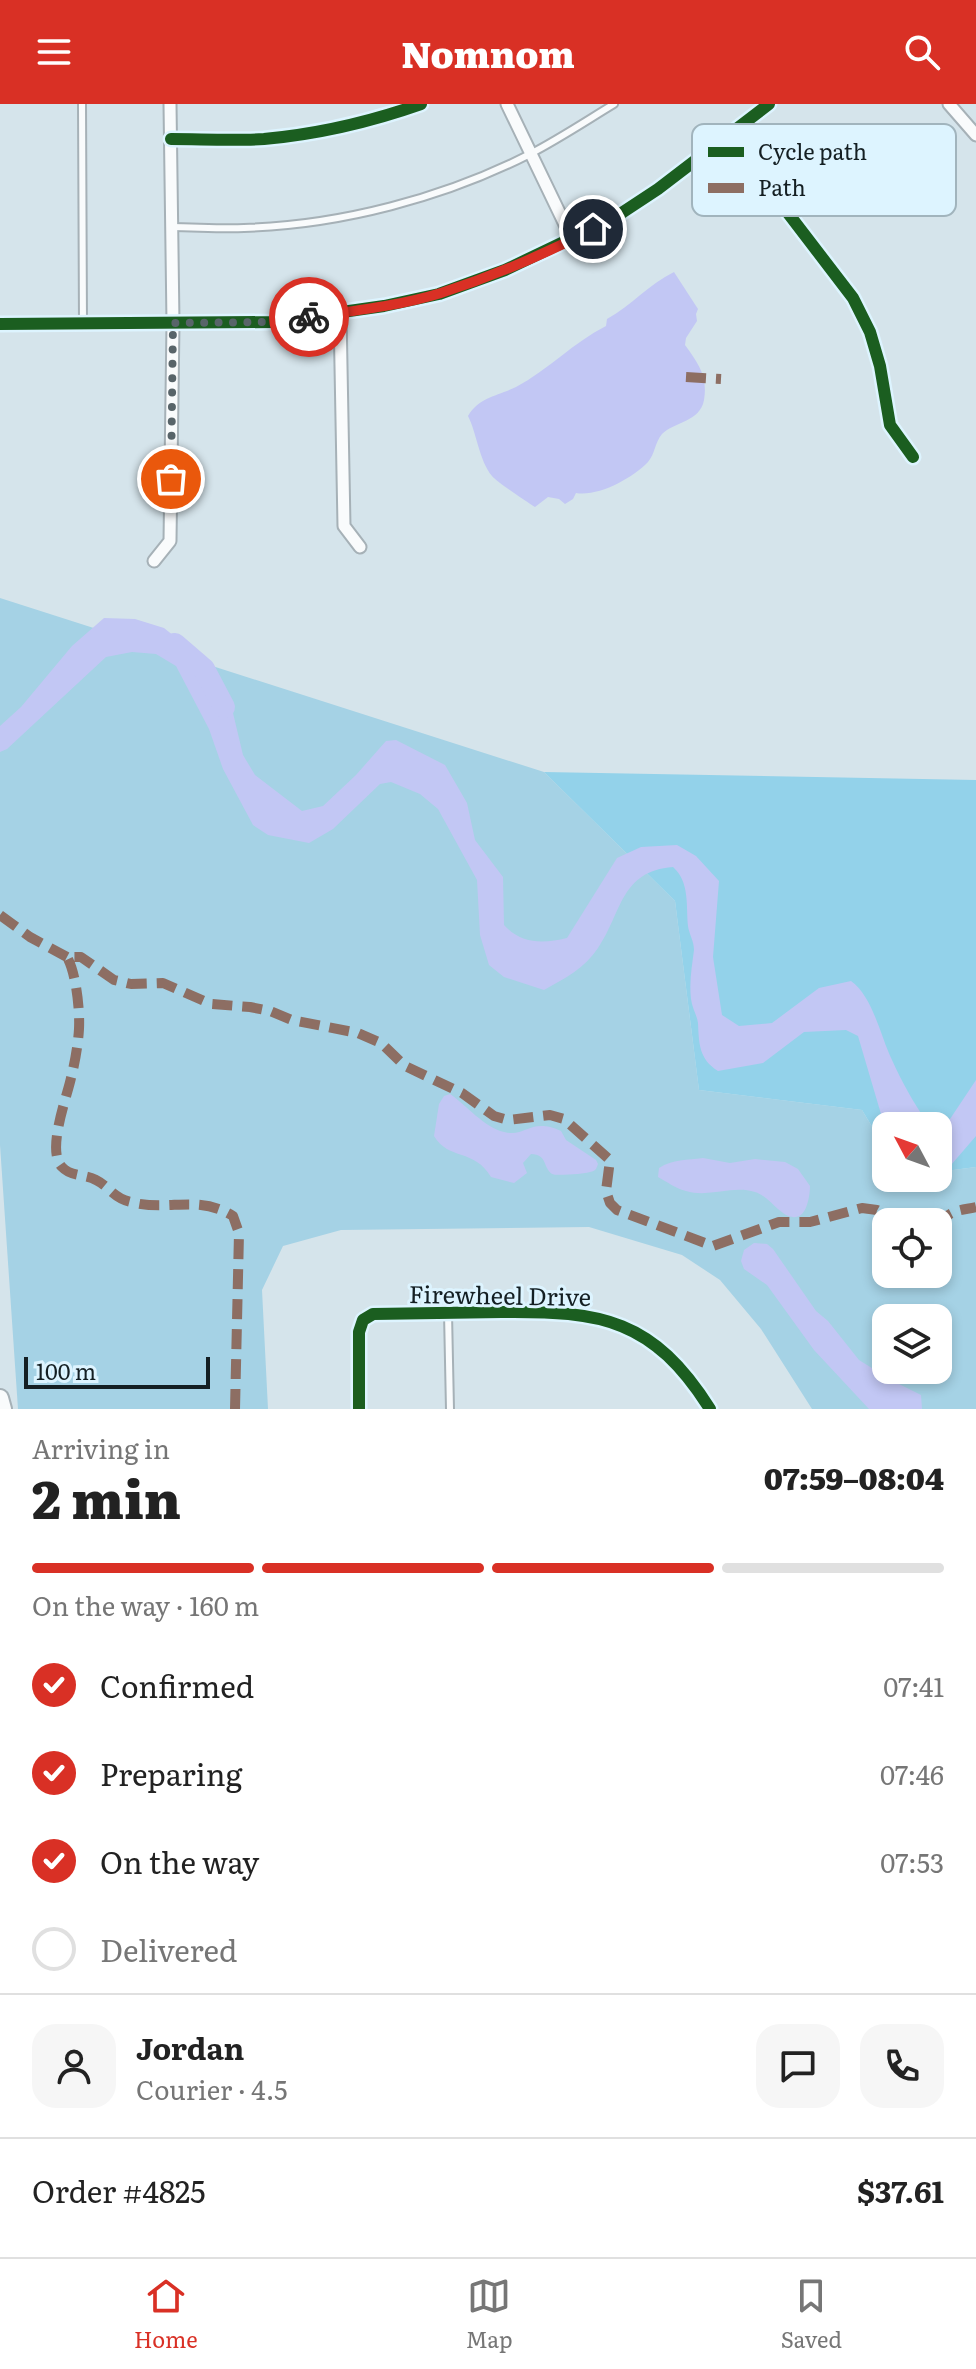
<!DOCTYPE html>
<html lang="en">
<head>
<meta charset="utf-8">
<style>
  :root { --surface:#fff; --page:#f6f6f6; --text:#222; --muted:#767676; --line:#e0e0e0; --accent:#d93025 }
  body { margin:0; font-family:Literata,serif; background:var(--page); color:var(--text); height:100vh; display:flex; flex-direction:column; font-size:30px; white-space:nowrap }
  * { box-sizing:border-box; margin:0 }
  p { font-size:26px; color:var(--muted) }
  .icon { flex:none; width:44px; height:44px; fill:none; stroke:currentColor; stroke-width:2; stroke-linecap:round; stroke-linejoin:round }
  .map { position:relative; height:1305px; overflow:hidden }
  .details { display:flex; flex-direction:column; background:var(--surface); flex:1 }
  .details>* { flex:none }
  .needle { width:52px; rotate:311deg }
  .buttons { position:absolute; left:872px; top:1008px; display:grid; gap:16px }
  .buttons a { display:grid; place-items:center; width:80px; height:80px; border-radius:16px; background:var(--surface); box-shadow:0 4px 12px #0003; font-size:40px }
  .scale { position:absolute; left:24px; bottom:20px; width:186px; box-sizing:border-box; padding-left:8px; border:4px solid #141f23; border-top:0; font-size:22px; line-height:28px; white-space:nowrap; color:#141f23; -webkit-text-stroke:6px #ddf4ff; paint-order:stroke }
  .pin { position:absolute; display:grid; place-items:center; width:68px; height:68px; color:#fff; margin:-34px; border:4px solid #fff; border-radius:50%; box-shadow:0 2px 8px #0007 }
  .courier { position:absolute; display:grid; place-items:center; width:80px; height:80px; margin:-40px; border:6px solid #d93025; border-radius:50%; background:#fff; color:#222; box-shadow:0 2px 10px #0007 }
  .overview em { font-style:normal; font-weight:800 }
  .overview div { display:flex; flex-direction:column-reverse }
  .overview { display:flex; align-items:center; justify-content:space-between; height:136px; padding:0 32px }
  h1 { font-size:52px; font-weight:800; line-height:60px }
  .bar { display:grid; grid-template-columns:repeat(4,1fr); gap:12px 8px; align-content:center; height:96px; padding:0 32px }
  .bar i { height:10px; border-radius:6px; background:var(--line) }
  .bar .active { background:var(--accent) }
  .bar p { grid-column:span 4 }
  .line { display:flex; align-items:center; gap:20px; padding:0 32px; border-top:2px solid var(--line) }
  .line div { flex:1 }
  .round { display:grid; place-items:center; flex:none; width:84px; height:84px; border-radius:24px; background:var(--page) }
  ol { padding:0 32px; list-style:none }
  li { display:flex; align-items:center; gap:24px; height:88px }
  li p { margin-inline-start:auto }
  li .icon { padding:8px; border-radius:50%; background:var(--accent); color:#fff; stroke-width:4 }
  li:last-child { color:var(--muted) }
  li i { width:44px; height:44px; border:4px solid var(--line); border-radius:50% }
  header { display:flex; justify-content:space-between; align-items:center; height:104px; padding:0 32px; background:var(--accent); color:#fff; font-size:36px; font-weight:800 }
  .tab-bar { display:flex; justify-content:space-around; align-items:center; height:112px; border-top:2px solid var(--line); background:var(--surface); font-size:22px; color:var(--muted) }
  .tab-bar a { display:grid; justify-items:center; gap:4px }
  .tab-bar .active { color:var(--accent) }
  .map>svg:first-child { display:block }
</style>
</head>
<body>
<header><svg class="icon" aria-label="menu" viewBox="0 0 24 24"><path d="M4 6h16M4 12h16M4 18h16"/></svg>Nomnom<svg class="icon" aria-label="search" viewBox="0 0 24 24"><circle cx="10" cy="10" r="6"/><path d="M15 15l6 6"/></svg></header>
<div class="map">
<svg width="976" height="1305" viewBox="0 0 976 1305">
  <rect width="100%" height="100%" fill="#d5e4eb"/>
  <path fill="#a5d2e5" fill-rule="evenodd" d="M0,494L544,668L675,797L699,986L862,1006L886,1046V1074H938V1068L976,1063V1305H812L761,1225L720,1176L682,1151L589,1123L341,1126L283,1142L262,1186L268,1305H18L0,1041ZM886,1118H938V1170H886ZM886,1214H938V1266H886Z"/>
  <path fill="#93d2ea" d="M544,668L976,676V1063L938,1068V1022H886V1046L862,1006L699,986L675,797Z"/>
  <g fill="#c2c7f4">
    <path d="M674,168L698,205L696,210L697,217L686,234L685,241C698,259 708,272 704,296C700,318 674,318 662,330C655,338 655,350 648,358C633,374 598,393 576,389L573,395L565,400L559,395L548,393L535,403C527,398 497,378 492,372C479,356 477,330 468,312C479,293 498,292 516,283C548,266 574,238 606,222L607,215C632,201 649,180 674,168Z"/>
    <path d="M104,514L135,515L164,524L184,540L233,609L243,651L255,671L302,707L323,702L356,671L386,637L396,636L445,661L467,699L475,736L503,773L504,821C521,840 543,840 567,834L617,754L641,743L677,741L696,752L719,777L713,853L722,911L739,922L772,919L819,884L851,877C873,893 880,931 892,956C902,978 913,998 927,1018L950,1015L976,976V1032L951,1061L938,1063V1022H886V1027L858,932L846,926L804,928L763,959L718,967C699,955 699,940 698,919C697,911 692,904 691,895C689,878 692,862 694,846C694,837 689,830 688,822C686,802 690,778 673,763C620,767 622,809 598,844C585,864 564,875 544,886L504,873L489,861L480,831L477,776L438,705L420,690L391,678L380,680L333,725L309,739L268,731L253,721L223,665L209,625L176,562L156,550L132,548L106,553L7,645L0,648V622L21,603L72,542Z"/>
    <path d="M450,990C467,1002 484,1023 504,1028C526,1034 530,1013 561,1027L566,1036L596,1056L598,1060C596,1065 596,1067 590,1068C585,1070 555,1072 552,1070C542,1062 548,1051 531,1050L523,1059L527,1069L514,1079L491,1073C474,1044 449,1057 434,1032L439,1000L444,992Z"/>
    <path d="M703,1054L730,1059L755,1055L785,1058L798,1065L810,1082C810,1091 807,1112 796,1113C781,1115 771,1093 755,1088C732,1081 709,1094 686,1087C677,1085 667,1078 658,1073L659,1064C673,1055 687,1056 703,1054Z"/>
    <path d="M754,1139L767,1140L773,1145L816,1207L828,1217L859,1256L891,1276L921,1291L922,1305H869L814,1246L767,1181L744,1165L741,1157L744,1146Z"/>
  </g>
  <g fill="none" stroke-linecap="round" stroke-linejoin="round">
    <path stroke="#c2c7f4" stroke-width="22" d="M175,540L204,565L224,603"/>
    <defs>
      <g id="lane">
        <path d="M82,0L83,220"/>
        <path d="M171,123C195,123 219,125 244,124C340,121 444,94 530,50C559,35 586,17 614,0"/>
        <path d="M448,1209L450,1305"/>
      </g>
      <g id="street">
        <path d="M507,0L572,135"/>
        <path d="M949,0L976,31"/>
        <path d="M729,32L853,194L870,228L880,262L890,321L913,353"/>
        <path d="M171,35C201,35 233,37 264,35C318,30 370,18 421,0"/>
        <path d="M340,209L344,422L360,443"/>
        <path d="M0,220L272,218L384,202L439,190L505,166L614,114L658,85L769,0"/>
        <path d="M154,457L170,437L173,219L170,0"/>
        <path d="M359,1305V1228L363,1216L373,1210C416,1209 459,1209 502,1208C602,1207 653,1215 710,1305"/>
      </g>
      <path id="secondary" d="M0,1294L3,1305"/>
    </defs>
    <use href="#lane" stroke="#a6b1b7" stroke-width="10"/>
    <use href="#street" stroke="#a6b1b7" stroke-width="15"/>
    <use href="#secondary" stroke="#a6b1b7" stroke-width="20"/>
    <use href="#lane" stroke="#f9fbfc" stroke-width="6"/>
    <use href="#street" stroke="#f9fbfc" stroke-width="11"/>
    <use href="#secondary" stroke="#f9fbfc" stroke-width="16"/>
    <g stroke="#8d6e63" stroke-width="10" stroke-dasharray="20 10" stroke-linecap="butt">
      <path d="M686,273L721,275"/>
      <path d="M0,811L30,833L67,853"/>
      <path d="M938,1124C946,1106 959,1107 976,1103"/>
      <path d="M235,1305L239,1129L233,1112C197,1090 169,1108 131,1098C113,1094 110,1083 96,1076C85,1070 71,1073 62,1063C46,1047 67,993 71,974C75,958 78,941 79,925C80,905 76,869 67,853H81L114,876L131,880L163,879L211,900L250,903L270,907L292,916L358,929L381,939L405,962L462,989L494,1012L508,1016L550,1011L564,1015L610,1056L606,1087L610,1099L617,1106L713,1142L779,1118H810L862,1104L877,1106L888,1112L895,1118"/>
    </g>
    <defs>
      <g id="cycleway">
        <path d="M729,32L853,194L870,228L880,262L890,321L913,353"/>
        <path d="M171,35C201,35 233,37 264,35C318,30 370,18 421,0"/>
        <path d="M0,220L272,218L384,202L439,190L505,166L614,114L658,85L769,0"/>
        <path d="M359,1305V1228L363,1216L373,1210C416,1209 459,1209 502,1208C602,1207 653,1215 710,1305"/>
      </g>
    </defs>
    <use href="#cycleway" stroke="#ddf4ff" stroke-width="17"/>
    <use href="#cycleway" stroke="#1b5e20" stroke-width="12"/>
  </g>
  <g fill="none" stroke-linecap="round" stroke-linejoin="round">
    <path stroke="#586469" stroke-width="8" stroke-dasharray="0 14.4" d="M171,375L173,219L272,218L309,213"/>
    <path stroke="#d93025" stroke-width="10" d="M309,213C353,207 399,202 441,189C494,172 545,150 593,125"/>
  </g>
  <g text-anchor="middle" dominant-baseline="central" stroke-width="6" stroke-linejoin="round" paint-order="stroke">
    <g font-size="24" fill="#141f23" stroke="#ddf4ff">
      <text transform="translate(500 1190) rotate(1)">Firewheel Drive</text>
    </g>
  </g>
  <rect x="692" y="20" width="264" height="92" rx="12" fill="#ddf4ff" stroke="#a1b4bd" stroke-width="2"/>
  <rect x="708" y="43" width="36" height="10" fill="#1b5e20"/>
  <rect x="708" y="79" width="36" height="10" fill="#8d6e63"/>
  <g font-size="22" fill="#141f23">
    <text x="758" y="56">Cycle path</text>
    <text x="758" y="92">Path</text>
  </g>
</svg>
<div class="buttons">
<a><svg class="needle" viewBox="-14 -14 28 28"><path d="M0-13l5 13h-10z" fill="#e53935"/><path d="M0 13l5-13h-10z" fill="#767676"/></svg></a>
<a><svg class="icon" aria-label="locate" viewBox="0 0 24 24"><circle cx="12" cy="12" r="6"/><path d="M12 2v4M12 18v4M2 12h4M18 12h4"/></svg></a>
<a><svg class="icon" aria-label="layers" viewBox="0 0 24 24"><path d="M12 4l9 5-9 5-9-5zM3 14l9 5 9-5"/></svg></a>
</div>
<div class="scale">100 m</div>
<div class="pin" style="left:171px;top:375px;background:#ea580c"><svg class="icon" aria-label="bag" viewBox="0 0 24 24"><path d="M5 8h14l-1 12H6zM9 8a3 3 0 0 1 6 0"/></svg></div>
<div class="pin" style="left:593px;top:125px;background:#1f2937"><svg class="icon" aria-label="home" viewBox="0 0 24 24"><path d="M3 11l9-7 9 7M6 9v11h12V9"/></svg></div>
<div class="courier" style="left:309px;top:213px"><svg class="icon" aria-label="bike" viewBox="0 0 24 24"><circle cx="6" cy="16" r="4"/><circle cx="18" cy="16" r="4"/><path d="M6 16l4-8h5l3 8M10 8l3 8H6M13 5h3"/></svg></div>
</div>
<section class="details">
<div class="overview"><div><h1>2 min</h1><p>Arriving in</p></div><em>07:59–08:04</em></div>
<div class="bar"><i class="active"></i><i class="active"></i><i class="active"></i><i></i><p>On the way · 160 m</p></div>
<ol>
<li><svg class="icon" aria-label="check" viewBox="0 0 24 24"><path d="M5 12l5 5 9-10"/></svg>Confirmed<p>07:41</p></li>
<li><svg class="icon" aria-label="check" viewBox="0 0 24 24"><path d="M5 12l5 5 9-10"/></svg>Preparing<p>07:46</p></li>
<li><svg class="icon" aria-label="check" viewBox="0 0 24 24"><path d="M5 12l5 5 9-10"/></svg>On the way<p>07:53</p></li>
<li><i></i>Delivered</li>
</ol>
<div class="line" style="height:144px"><a class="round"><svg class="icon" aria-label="person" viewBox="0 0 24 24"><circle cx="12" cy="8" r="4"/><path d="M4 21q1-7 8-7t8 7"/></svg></a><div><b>Jordan</b><p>Courier · 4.5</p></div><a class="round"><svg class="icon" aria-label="chat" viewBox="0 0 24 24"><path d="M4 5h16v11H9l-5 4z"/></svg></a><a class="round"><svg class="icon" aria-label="phone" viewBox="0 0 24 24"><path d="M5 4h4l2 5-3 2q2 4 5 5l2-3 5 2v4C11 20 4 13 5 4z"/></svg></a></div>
<div class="line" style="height:104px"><div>Order #4825</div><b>$37.61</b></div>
</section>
<nav class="tab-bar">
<a class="active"><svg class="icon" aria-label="home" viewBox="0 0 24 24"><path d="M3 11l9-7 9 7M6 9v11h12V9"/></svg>Home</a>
<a><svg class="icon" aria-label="map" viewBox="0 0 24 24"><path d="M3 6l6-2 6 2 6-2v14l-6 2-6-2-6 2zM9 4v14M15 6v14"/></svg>Map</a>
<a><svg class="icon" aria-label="saved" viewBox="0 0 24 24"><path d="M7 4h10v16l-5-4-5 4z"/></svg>Saved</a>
</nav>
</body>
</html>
